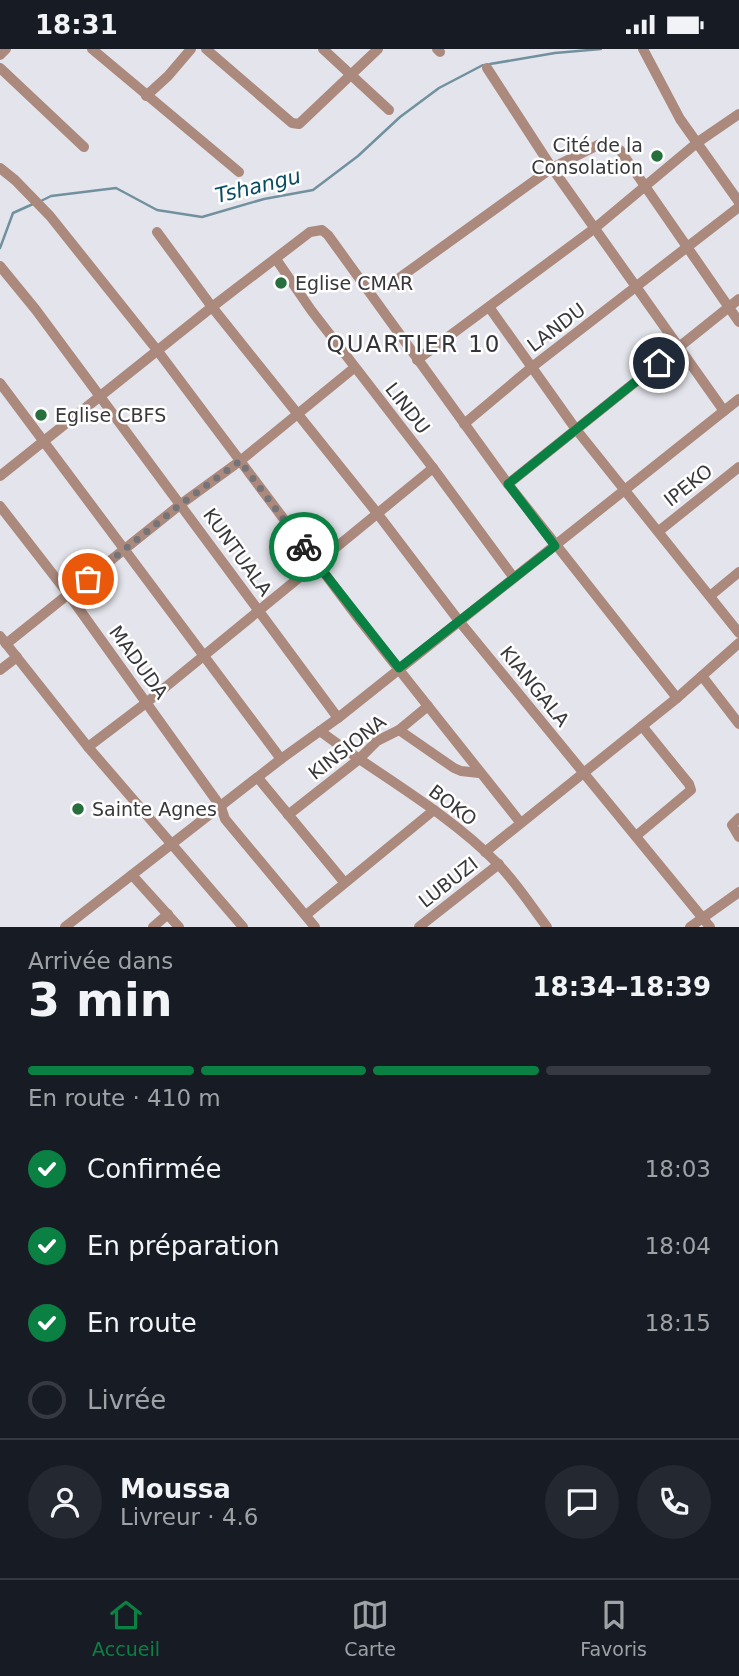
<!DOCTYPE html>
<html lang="fr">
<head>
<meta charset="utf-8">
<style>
  :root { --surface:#171b24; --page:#242831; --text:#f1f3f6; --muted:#9ea1a6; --line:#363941; --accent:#0b8043 }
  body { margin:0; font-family:"DejaVu Sans",sans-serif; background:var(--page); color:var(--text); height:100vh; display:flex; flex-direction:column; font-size:26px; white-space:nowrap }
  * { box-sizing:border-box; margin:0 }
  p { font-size:23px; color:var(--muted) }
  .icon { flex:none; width:38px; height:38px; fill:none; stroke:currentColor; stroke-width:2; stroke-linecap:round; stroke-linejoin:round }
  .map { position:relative; height:878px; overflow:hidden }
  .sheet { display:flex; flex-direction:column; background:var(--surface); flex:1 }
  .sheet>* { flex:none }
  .pin { position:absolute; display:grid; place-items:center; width:60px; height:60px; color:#fff; margin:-30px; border:4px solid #fff; border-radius:50%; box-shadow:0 2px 7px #0007 }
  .courier { position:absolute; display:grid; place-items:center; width:70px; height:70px; margin:-35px; border:5px solid #0b8043; border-radius:50%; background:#fff; color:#222; box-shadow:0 2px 9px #0007 }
  .head em { font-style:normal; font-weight:700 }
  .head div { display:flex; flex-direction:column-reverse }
  .head { display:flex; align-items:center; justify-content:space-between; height:119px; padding:0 28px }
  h1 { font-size:46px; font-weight:700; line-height:52px }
  .bar { display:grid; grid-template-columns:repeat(4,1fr); gap:10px 7px; align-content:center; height:84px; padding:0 28px }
  .bar i { height:9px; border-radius:5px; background:var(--line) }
  .bar .active { background:var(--accent) }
  .bar p { grid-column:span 4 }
  .line { display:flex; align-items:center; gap:18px; padding:0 28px; border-top:2px solid var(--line) }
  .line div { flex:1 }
  .round { display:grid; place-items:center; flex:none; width:74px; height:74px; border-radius:37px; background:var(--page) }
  ol { padding:0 28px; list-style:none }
  li { display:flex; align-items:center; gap:21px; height:77px }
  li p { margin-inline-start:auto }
  li .icon { padding:7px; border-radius:50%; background:var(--accent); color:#fff; stroke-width:4 }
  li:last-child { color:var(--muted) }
  li i { width:38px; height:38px; border:4px solid var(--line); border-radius:50% }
  .status { display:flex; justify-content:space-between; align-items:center; height:49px; padding:0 35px; background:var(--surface); direction:ltr }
  .status svg { height:19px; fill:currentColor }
  .tab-bar { display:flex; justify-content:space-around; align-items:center; height:98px; border-top:2px solid var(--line); background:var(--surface); font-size:19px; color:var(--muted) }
  .tab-bar a { display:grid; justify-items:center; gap:4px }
  .tab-bar .active { color:var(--accent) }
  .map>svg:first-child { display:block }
</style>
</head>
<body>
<div class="status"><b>18:31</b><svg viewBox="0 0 49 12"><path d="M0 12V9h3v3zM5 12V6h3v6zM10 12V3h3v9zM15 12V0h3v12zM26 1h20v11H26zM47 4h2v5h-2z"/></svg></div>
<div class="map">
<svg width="739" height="878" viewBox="0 0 739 878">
  <rect width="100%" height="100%" fill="#e4e4ec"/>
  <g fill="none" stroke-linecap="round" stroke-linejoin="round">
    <g stroke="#71919f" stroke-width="2.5">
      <path d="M490,15L555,4L601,0"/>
      <path d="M39,153L51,147L116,139L157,161L202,168L264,150L313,141L358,107L400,68L439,39L483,16"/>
      <path d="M0,199L13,164L33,155"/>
    </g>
    <g stroke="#ab897d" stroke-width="10">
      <path d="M92,0L239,123"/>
      <path d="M206,0L292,74L299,75L378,0"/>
      <path d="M323,0L389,61"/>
      <path d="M437,0L440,3"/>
      <path d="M643,0L680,70L739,153"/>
      <path d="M0,6L6,0"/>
      <path d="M0,19L84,98"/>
      <path d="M487,19L552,119L600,95L609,96L620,101L739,273"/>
      <path d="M146,47L168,27L191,0"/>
      <path d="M0,119L15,131L50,167L157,301L358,569L520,773"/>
      <path d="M157,183L212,258L377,464L459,572L710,878"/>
      <path d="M276,210L311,261L433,419L514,529"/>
      <path d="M0,217L36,261L338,669"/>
      <path d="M395,232L552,119L724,362"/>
      <path d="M489,258L575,379L739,584"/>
      <path d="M417,311L595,179L698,93L739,65"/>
      <path d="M0,334L281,710"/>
      <path d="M464,375L532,318L739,158"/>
      <path d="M0,427L212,258L310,183L322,181L328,186L508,435L677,649"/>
      <path d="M508,435L739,250"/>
      <path d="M0,457L69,546L221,758L225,770L315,878"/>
      <path d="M659,482L739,418"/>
      <path d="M710,547L739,523"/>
      <path d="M0,587L88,698L243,878"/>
      <path d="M6,595L181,455L240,412L354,319"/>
      <path d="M0,621L17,608"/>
      <path d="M702,627L739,675"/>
      <path d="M399,681L454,719L461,722L479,724"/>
      <path d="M320,682C378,726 446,762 497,814C516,833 531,857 547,878"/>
      <path d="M88,698L146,654L433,419"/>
      <path d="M258,729L344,833"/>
      <path d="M288,766L358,711L377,692L399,681L428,657"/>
      <path d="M739,769L732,776L739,788"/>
      <path d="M636,787L691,741L689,735L642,677"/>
      <path d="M485,803L677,649L739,594"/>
      <path d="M132,826L179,878"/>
      <path d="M306,866L434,761"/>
      <path d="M65,878L281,710L338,669L739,350"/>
      <path d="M153,878L168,865"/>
      <path d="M419,878L499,815"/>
      <path d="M690,878L739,843"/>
    </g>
  </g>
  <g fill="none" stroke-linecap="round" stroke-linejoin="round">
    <path stroke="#747479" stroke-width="7" stroke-dasharray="0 12.6" d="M88,530L181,455L240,412L304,498"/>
    <path stroke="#0b8043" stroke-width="9" d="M304,498L399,619L555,497L508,435L659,314"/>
  </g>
  <g fill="#27703e" stroke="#fff" stroke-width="2.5">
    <circle cx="657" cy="107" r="7"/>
    <circle cx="281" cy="234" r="7"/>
    <circle cx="41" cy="366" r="7"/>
    <circle cx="78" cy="760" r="7"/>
  </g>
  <g text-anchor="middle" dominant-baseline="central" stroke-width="5" stroke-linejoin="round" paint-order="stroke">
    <g font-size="19" fill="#38383b" stroke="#fff" text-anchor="start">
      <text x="643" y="96" text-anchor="end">Cité de la<tspan x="643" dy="22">Consolation</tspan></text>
      <text x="295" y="234">Eglise CMAR</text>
      <text x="55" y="366">Eglise CBFS</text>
      <text x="92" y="760">Sainte Agnes</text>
    </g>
    <g font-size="19" fill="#38383b" stroke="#fff">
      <text transform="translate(556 278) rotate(-37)">LANDU</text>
      <text transform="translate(408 359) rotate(52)">LINDU</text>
      <text transform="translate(688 436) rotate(-38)">IPEKO</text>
      <text transform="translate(238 503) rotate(54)">KUNTUALA</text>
      <text transform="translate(139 613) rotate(54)">MADUDA</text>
      <text transform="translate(535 637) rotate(51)">KIANGALA</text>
      <text transform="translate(347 698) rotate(-38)">KINSIONA</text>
      <text transform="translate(453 756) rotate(37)">BOKO</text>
      <text transform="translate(448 833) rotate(-38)">LUBUZI</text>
    </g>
    <g font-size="21" font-style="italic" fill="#084c63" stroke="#fff">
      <text transform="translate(258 137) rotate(-14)">Tshangu</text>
    </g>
    <g font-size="23" letter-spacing="2" fill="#333339" stroke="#fff">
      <text x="414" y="295">QUARTIER 10</text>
    </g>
  </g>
</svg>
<div class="pin" style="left:88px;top:530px;background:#ea580c"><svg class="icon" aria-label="bag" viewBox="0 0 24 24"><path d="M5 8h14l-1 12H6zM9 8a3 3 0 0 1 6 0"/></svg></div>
<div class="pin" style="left:659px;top:314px;background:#1f2937"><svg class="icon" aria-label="home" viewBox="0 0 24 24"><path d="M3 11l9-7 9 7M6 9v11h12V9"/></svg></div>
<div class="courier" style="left:304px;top:498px"><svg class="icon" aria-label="bike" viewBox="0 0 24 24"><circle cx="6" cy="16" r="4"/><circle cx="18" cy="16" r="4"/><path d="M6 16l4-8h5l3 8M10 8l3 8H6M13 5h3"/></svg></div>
</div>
<section class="sheet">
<div class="head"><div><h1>3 min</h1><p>Arrivée dans</p></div><em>18:34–18:39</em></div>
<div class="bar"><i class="active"></i><i class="active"></i><i class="active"></i><i></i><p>En route · 410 m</p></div>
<ol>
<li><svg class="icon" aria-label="check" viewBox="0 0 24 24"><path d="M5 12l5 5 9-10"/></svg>Confirmée<p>18:03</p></li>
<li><svg class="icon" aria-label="check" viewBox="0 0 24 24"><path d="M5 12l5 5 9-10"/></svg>En préparation<p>18:04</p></li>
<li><svg class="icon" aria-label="check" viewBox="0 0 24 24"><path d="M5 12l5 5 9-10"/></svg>En route<p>18:15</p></li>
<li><i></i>Livrée</li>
</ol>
<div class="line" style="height:126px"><a class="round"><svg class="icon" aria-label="person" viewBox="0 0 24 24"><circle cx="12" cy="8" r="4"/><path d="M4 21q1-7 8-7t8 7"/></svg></a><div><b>Moussa</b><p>Livreur · 4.6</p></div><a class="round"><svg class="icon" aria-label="chat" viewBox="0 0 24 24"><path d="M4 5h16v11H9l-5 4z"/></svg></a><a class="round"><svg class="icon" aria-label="phone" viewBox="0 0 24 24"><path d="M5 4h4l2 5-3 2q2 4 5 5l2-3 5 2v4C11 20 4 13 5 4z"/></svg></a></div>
</section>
<nav class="tab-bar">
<a class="active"><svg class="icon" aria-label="home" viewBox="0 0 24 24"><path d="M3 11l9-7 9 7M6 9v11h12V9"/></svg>Accueil</a>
<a><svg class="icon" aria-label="map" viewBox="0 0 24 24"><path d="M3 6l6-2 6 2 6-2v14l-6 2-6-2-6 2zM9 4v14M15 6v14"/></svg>Carte</a>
<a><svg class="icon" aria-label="saved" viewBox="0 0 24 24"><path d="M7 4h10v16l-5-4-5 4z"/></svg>Favoris</a>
</nav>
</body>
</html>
